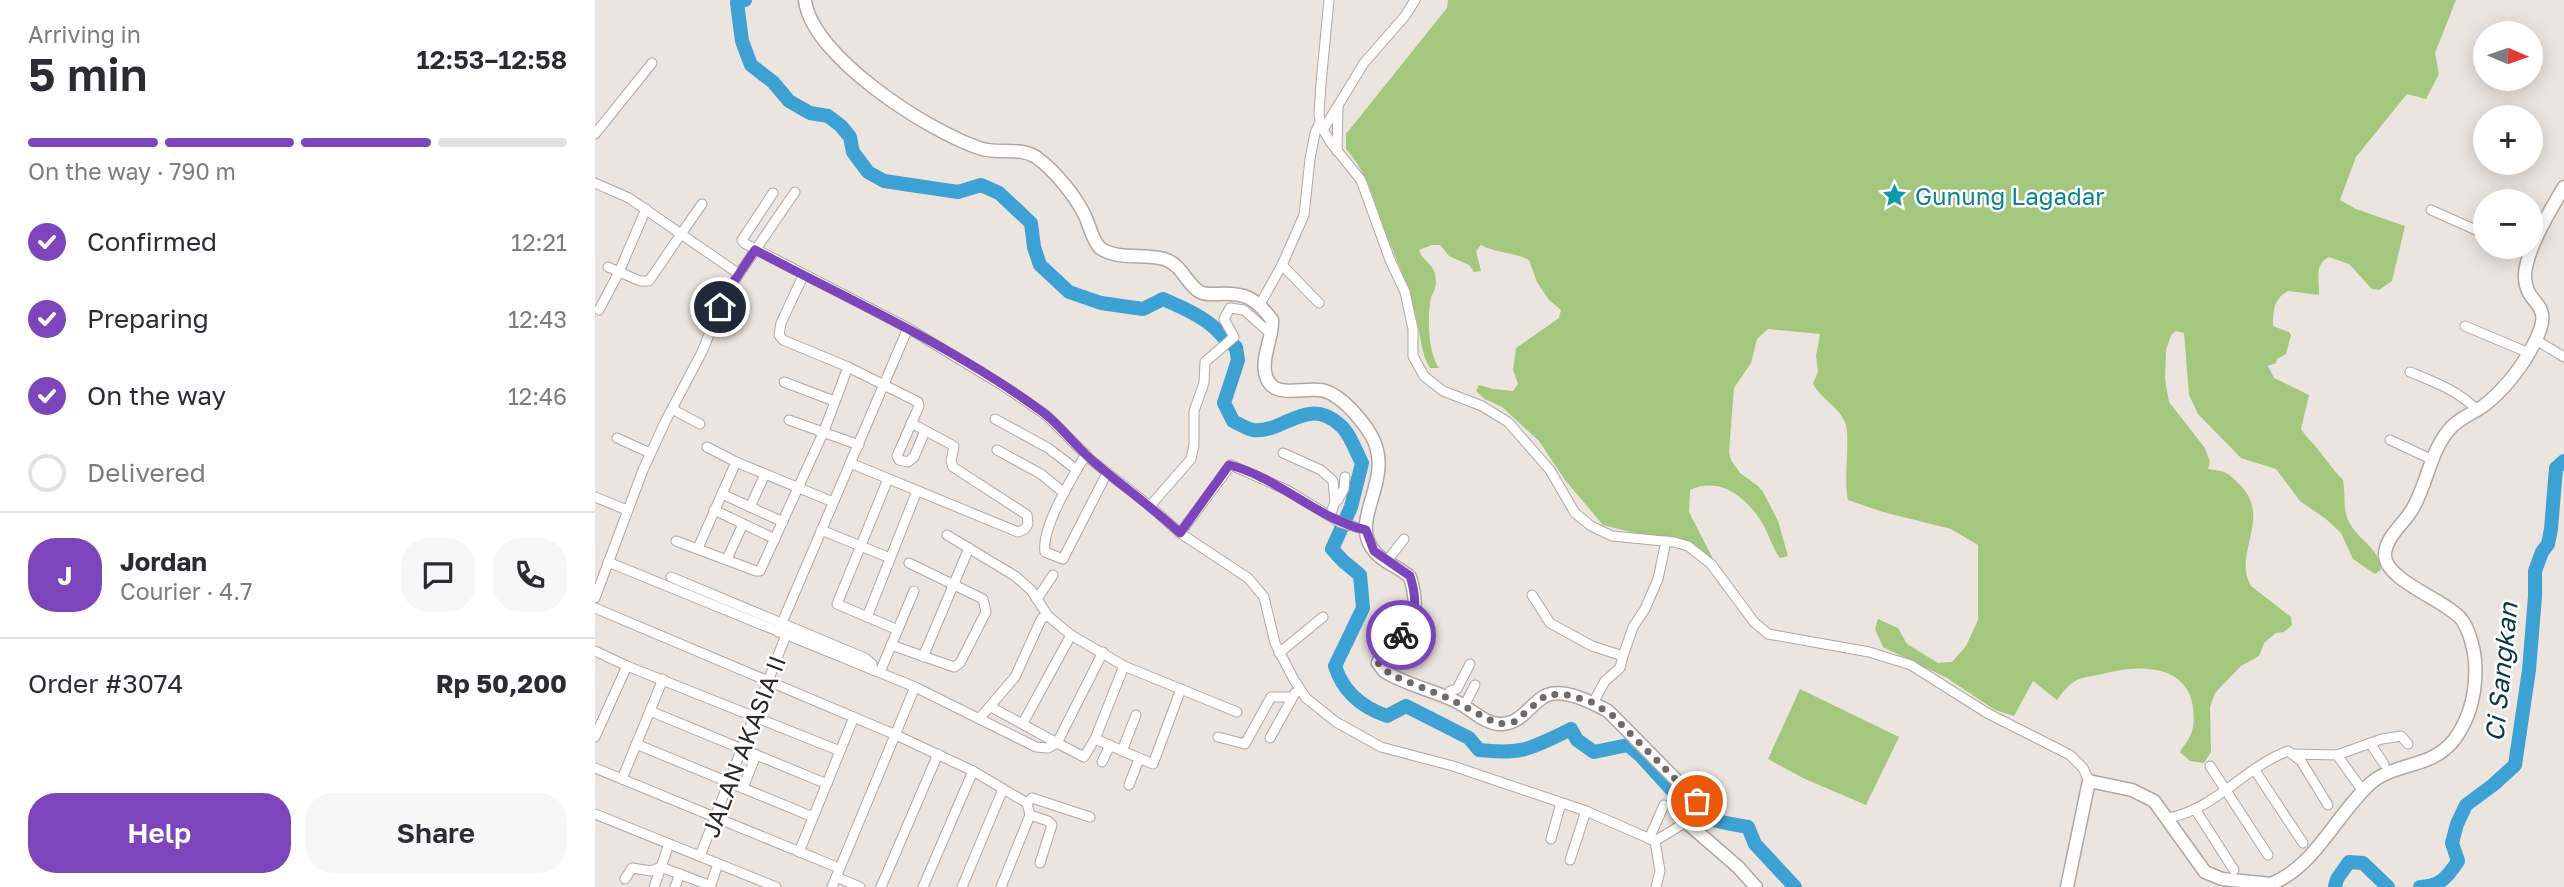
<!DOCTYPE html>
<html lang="en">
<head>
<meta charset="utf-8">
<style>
  :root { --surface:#fff; --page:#f7f7f7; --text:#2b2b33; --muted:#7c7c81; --line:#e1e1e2; --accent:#7c45bb }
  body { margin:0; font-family:"Golos Text",sans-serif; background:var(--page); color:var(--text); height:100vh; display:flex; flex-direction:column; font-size:26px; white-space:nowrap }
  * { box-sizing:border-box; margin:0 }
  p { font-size:23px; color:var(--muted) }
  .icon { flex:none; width:38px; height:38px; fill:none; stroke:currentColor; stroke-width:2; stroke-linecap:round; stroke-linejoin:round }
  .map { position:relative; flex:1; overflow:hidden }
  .details { display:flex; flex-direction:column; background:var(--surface); width:595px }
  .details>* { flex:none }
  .needle { width:46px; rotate:92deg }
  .tools { position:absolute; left:1878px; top:21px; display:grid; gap:14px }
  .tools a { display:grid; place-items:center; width:70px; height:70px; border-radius:50%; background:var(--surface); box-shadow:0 4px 18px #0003; font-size:35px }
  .pin { position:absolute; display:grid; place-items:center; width:60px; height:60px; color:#fff; margin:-30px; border:4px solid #fff; border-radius:50%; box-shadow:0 2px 7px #0007 }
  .courier { position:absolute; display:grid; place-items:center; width:70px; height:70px; margin:-35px; border:5px solid #7c45bb; border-radius:50%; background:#fff; color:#222; box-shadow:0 2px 9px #0007 }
  .head em { font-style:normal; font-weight:600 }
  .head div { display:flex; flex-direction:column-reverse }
  .head { display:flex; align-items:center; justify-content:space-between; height:119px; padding:0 28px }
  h1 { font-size:46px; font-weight:600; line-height:52px }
  .bar { display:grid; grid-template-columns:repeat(4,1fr); gap:10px 7px; align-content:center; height:84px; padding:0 28px }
  .bar i { height:9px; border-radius:5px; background:var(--line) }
  .bar .current { background:var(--accent) }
  .bar p { grid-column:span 4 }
  .line { display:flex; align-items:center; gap:18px; padding:0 28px; border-top:2px solid var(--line) }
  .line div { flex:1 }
  .round { display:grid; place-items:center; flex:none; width:74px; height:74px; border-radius:28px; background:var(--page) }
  ol { padding:0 28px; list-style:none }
  li { display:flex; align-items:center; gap:21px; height:77px }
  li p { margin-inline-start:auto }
  li .icon { padding:7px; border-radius:50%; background:var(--accent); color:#fff; stroke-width:4 }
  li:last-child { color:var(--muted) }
  li i { width:38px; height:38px; border:4px solid var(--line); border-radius:50% }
  .cta { display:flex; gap:14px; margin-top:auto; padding:14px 28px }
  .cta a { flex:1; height:80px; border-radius:28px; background:var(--accent); color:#fff; font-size:28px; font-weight:600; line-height:80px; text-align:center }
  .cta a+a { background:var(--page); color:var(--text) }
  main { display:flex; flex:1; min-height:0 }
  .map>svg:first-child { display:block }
</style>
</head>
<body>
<main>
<section class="details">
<div class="head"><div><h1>5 min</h1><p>Arriving in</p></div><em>12:53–12:58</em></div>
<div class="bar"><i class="current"></i><i class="current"></i><i class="current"></i><i></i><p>On the way · 790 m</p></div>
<ol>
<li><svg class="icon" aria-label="check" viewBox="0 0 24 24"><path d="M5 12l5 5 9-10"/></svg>Confirmed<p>12:21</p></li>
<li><svg class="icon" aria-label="check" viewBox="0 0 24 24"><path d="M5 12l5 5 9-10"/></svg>Preparing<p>12:43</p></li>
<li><svg class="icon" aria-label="check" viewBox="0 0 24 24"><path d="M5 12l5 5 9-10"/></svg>On the way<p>12:46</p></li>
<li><i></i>Delivered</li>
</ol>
<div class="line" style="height:126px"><b class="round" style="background:var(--accent);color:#fff">J</b><div><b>Jordan</b><p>Courier · 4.7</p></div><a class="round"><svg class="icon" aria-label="chat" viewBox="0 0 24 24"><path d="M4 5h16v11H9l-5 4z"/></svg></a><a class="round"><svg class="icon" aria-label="phone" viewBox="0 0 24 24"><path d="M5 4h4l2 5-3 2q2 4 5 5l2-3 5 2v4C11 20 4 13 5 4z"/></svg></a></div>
<div class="line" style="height:91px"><div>Order #3074</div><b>Rp 50,200</b></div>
<div class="cta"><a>Help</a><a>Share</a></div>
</section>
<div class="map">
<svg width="1969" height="887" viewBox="0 0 1969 887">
  <rect width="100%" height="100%" fill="#ece4df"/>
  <g fill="#a4c77e">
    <path d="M853,0H1861L1840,53L1844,74L1831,99L1812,94L1761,157L1745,200L1761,209L1810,226L1797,281L1784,290L1777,289L1754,264L1734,257C1718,265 1725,281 1724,295L1693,291C1679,298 1678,311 1678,326L1694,332L1696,335L1691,354L1682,359L1681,363L1673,366L1679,378L1714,395L1706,429C1712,438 1719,444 1725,452C1733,462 1739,471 1748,480C1751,496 1747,510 1755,524C1766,542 1784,548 1786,570L1780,574L1758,559L1746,533L1731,519L1705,501L1681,469L1646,458L1603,414L1594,395L1589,333L1581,331L1576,335L1571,350L1570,379L1574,402L1610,448L1615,462L1613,469C1632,471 1633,473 1646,486C1677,519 1637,554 1656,586L1696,617L1697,625L1689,632L1681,633L1669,643L1664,656L1646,666L1620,693L1615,707L1616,752L1609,763L1595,761L1585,752C1588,746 1594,740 1596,734C1600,724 1599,712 1597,702C1589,666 1546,665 1516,672C1487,680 1482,672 1462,700L1438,681L1419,716L1400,710L1352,678L1288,647L1280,629L1283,619L1303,628L1312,644L1343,663L1357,662L1371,646L1383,620V545L1356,529L1288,512L1253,500C1248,479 1256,435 1250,422C1243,406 1227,400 1218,384L1223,371L1221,356L1225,334L1173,329L1162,339L1156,363L1139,388L1134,452L1136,460L1145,473L1163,486L1168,492L1183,521L1193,556L1185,558C1176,546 1173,530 1164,518C1147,494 1124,477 1095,490L1094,512L1118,559L1091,541L1048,535L1008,525L970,480L944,441L907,407L890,399L881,391L884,385L898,389L918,391L923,384L918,370L921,348L964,318L966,310L954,300L942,282L934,260C919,252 901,253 886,245L881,251L886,271L879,272L874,265L854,256L845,245H837L824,250C828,263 841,263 841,282C841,288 838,292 836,298C832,316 833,353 844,368H835C825,352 826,334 821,317C814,287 801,259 790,231C777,198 776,178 751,149V134L852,8Z"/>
    <path d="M1205,689L1304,737L1271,805L1210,779L1173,759Z"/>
  </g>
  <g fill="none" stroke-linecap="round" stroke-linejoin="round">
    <g stroke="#3ea1d4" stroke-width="14">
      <path d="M150,0L142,3L147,41L156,65L178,82L194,101L215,113L233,116L246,126L255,137L258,152L273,172L289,181L363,192L386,185L404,193L436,223L439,247L445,265L474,292L506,303L548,309L568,299C584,306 601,313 615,324C626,332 627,339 641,347L643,360L629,403L638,421C644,424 652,429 658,430C688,434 712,395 745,425C755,433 761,452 767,463L756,507L737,549L748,561L765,575L768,608L740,666C748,692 766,707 792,716L811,706L874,738L884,750C928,755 937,748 976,729L982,740L999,752L1033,745L1045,755L1096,811C1109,820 1136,824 1153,827L1160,844L1200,887"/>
      <path d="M1740,887L1742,879L1754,862L1768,863L1793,887"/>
      <path d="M1825,887C1845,886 1852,878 1863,861L1857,843L1862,824L1871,805L1898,785L1920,765L1934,670L1940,596V571L1947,552L1953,544L1956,529L1961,468L1969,461"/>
    </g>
    <defs>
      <g id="street">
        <path d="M734,0L726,83L724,114L726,126L736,143L766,180L795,260L810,292L818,329V356L829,376L848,391L887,406L913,422L955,470L980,513L996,526L1017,536L1079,542L1093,546L1116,564L1159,622L1173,634L1274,652L1316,665L1392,713L1475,755L1488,768L1494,781"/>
        <path d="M728,130L769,63L810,16L820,0"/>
        <path d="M0,134L57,63"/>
        <path d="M742,151L743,107"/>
        <path d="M0,183L34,198L86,234L54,281H45L13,267"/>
        <path d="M178,193L147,240L149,243L313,328L410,387L451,415L496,460L555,506L585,533L653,578L669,597L680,643L698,678L711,698L741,722L786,747L858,766L991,811L1060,841L1091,822"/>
        <path d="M107,204L86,234L144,274"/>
        <path d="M1836,210L1890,234"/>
        <path d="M687,265L724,303"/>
        <path d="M208,276L186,323L184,335L188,340L253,367L323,402L324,406L302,456L304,460L313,462L319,457L330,431"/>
        <path d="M664,306L687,265L709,215L715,159L720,133L725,122"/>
        <path d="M4,310L24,272L51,209"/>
        <path d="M1870,326L1934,353"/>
        <path d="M1941,340L1969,357"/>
        <path d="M1815,372C1839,382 1864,391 1882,410"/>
        <path d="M189,382L239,401"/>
        <path d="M77,409L105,424"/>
        <path d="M400,419L453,448L482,470"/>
        <path d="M194,420L264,445"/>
        <path d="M22,438L55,453"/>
        <path d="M1795,440L1838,460"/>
        <path d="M112,447L141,462L238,502"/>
        <path d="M402,450L446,474L469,493"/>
        <path d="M688,453L726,470L738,481L740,502L735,516"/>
        <path d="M491,454C478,477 446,527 450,552L468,559L512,473"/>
        <path d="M255,463L423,532L430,529L433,524L432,515L358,467L356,461L359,446L316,423"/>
        <path d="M293,479L242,604L303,630"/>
        <path d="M127,494L188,522"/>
        <path d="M0,497L32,510"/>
        <path d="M742,501L749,489L750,477"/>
        <path d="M555,506L596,459L599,445V411L609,383L610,362L639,337L629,319L635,308L649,310L677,335"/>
        <path d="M155,507L170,474"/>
        <path d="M119,510L180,539"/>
        <path d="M226,530L295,558"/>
        <path d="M585,533L636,465L692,490L746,523L771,530"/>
        <path d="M352,535L420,576L436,590L453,616L476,635L529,666L642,712"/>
        <path d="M81,541L161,571H165L229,431L253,367"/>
        <path d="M103,548L141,462"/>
        <path d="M132,559L148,524"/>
        <path d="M792,561L809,539"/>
        <path d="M13,562L320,687L441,747L453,748L462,743L489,757L500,739L558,764L586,689"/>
        <path d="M76,577L270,658L277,664V669"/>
        <path d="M937,595L955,623L997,646L1028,656L1025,668L1010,681L998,703"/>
        <path d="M0,598L48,470L71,420L107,352L125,307L144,274L200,192"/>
        <path d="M442,599L458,575"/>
        <path d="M0,608L301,735L378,771L432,803L435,815L406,887"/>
        <path d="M272,617L322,491"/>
        <path d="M183,632L313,328"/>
        <path d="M296,645L359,667L365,663L391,612L388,599L314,563"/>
        <path d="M0,651L32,666"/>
        <path d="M684,653L728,617"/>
        <path d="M1028,656L1038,627L1050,609L1063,579L1071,541"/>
        <path d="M328,657L374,548"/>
        <path d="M285,672L319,591"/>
        <path d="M853,698L855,691L862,689L875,664"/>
        <path d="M869,706L880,685"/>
        <path d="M396,707L462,743L508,652"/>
        <path d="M55,711L232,784"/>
        <path d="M384,719L420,677L444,624L447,618L453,616"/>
        <path d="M428,723L476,635"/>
        <path d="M0,737L32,666L245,751"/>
        <path d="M623,737L650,744L676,697H697"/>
        <path d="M675,738L700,693"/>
        <path d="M500,739L529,666"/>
        <path d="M1775,743L1789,764"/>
        <path d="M41,744L218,817"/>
        <path d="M527,751L541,715"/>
        <path d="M1699,754L1742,755L1765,787"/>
        <path d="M1742,755L1787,739L1806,736L1813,744"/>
        <path d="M507,762L515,745"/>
        <path d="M1615,766L1673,855"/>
        <path d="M0,768L244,868"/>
        <path d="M1659,769L1708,843"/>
        <path d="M27,779L68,679"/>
        <path d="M534,785L544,759"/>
        <path d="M148,788L161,755"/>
        <path d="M432,803L437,798L495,817"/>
        <path d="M1600,809L1639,870"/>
        <path d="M0,814L181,887"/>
        <path d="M435,815L453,821L457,825L445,863"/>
        <path d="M1573,818C1619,810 1650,767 1693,751L1706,761L1733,805"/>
        <path d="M956,839L966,803"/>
        <path d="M1054,839L1069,805"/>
        <path d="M1060,841L1065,871L1061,887"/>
        <path d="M204,852L259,717"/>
        <path d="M105,856L191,635"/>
        <path d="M975,860L991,811"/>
        <path d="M241,877L265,887"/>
        <path d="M30,879L37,868L56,871L66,867L116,886"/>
        <path d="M59,887L74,844"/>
        <path d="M80,887L85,874"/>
        <path d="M115,887L123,864"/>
        <path d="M237,887L320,687"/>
        <path d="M286,887L343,754"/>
        <path d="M328,887L378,771"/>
        <path d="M367,887L408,789"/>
      </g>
      <g id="secondary">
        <path d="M210,0C216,56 333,131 384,148C403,155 423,146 441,157C459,170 479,194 489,214C495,225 496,238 505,248C525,261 547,253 569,259C587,264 591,284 605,292C611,295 615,294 621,294C649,292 660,297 677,320C678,338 667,354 670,372C675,403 711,385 730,391C747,396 767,420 776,435C802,480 751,520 780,552C789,563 804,567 815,577C824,606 821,620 800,641C793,648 786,653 783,663L789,671C812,686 840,690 864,703C877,710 891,725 907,724C928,723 935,703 952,695C970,688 998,703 1013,711L1104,803V808L1091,822L1143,867L1161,887"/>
        <path d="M1472,887L1494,781L1537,790L1559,801L1610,872L1627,879L1676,884C1721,866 1741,814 1776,783C1800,762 1836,769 1859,740C1876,717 1882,689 1880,660C1879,648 1874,630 1867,620C1852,600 1787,580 1790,553C1792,535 1810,523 1818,508C1832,484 1835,453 1853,431C1861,420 1876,414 1887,407C1906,393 1924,371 1935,351C1966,297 1929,311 1930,274C1932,248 1956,209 1969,187"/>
      </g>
    </defs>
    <use href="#street" stroke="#aea7a2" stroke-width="11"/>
    <use href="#secondary" stroke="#aea7a2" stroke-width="15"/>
    <use href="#street" stroke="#fff" stroke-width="9"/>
    <use href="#secondary" stroke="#fff" stroke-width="12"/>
  </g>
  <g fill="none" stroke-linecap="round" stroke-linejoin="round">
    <path stroke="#6f6a67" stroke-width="7" stroke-dasharray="0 12.6" d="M806,635L786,654L783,663L796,675L853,698L903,724L919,722L951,695L969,694L995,701L1017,715L1102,801"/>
    <path stroke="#7c45bb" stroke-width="9" d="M125,307L136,286L160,250C258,302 360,347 449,413C467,427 481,447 499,462C527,486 557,507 585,533L634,465C683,477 724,520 771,530L779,551L815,576C822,598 823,618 806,635"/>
  </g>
  <defs>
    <symbol id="sight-bare" viewBox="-9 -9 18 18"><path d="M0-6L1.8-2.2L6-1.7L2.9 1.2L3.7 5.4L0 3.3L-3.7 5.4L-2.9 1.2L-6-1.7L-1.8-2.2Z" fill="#0f9aa8" stroke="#fff" stroke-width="2.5" paint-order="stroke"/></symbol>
  </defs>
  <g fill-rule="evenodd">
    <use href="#sight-bare" x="1282" y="178" width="35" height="35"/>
  </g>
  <g text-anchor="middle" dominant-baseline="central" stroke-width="5" stroke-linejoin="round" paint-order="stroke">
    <g font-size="24" fill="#0d838f" stroke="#fff" text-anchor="start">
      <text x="1320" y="195">Gunung Lagadar</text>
    </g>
    <g font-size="24" fill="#2b2927" stroke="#fff">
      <text transform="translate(148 746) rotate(-69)">JALAN AKASIA II</text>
    </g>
    <g font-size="26" font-style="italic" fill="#0b364b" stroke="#fff">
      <text transform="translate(1906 672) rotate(-84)">Ci Sangkan</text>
    </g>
  </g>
</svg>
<div class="tools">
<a><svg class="needle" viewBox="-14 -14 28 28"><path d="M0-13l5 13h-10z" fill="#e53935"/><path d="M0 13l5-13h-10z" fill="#7c7c81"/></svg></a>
<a>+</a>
<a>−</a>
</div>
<div class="pin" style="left:1102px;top:801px;background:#ea580c"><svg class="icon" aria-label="bag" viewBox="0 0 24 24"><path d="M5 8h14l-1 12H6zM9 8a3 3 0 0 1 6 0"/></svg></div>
<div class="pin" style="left:125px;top:307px;background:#1f2937"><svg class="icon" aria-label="home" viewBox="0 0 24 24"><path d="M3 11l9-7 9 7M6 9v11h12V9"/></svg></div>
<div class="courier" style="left:806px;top:635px"><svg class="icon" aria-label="bike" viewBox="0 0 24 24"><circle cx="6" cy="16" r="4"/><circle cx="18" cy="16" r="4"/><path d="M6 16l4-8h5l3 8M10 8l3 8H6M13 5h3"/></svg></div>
</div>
</main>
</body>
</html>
